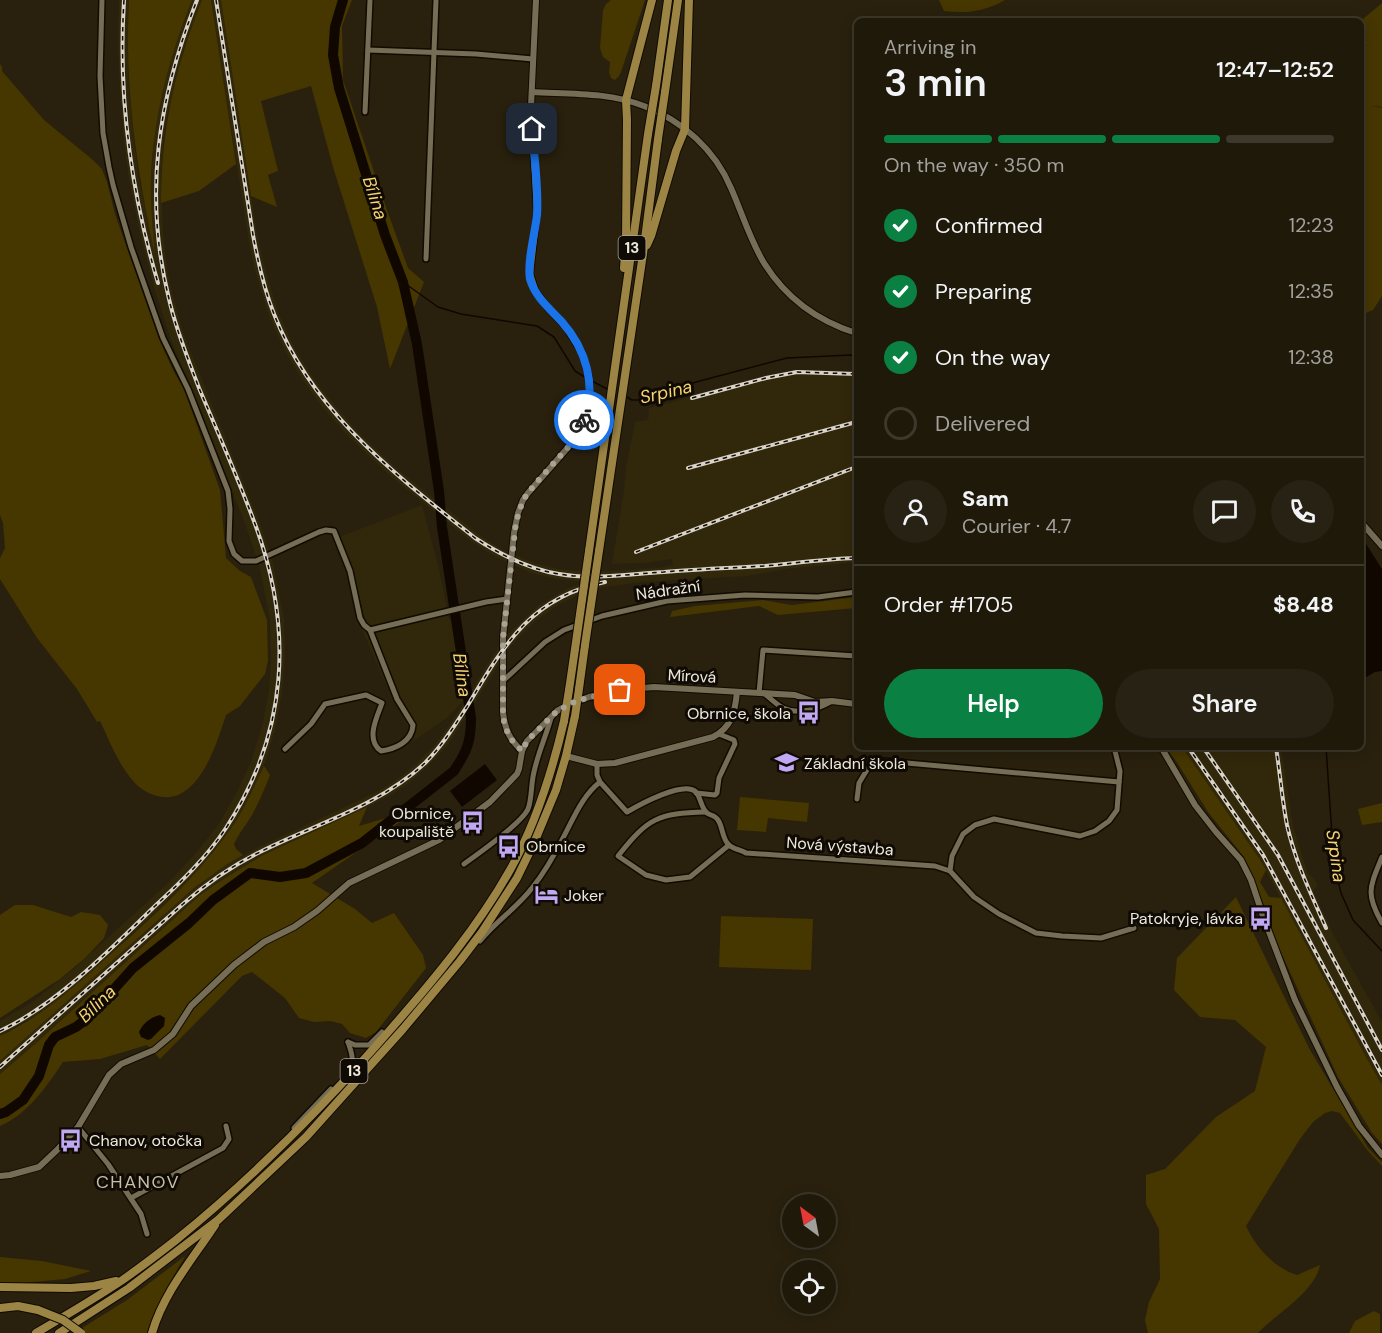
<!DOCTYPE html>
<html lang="en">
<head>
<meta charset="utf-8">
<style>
  :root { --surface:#1f190a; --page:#272213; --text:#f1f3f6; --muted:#a1a09c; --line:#3c382b; --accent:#0b8043 }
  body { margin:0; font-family:"DM Sans",sans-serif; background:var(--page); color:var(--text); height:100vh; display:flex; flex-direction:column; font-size:22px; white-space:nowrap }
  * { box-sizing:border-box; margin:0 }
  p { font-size:20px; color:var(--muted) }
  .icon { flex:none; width:33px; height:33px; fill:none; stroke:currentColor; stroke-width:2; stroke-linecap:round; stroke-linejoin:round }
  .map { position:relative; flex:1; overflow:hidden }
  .side { position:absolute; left:854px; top:18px; width:510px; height:732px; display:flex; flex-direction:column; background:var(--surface); border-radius:9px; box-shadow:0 3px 15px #0003,0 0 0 2px var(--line) }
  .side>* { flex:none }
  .needle { width:39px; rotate:328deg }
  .tools { position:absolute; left:782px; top:1194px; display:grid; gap:12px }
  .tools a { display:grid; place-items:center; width:54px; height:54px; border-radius:50%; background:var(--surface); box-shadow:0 3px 15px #0003,0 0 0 2px var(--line); font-size:30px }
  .pin { position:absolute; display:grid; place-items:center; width:51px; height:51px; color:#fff; margin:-26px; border-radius:12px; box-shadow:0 3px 9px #0006 }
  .courier { position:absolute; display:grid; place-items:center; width:60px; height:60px; margin:-30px; border:4px solid #1a73e8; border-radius:50%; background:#fff; color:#222; box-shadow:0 2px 8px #0007 }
  .head em { font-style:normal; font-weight:600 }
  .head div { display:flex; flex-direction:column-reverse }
  .head { display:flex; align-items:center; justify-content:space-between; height:102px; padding:0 30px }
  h1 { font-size:39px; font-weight:600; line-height:45px }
  .bar { display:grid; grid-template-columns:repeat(4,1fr); gap:9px 6px; align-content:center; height:72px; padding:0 30px }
  .bar i { height:8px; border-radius:4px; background:var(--line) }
  .bar .on { background:var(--accent) }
  .bar p { grid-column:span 4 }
  .line { display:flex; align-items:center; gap:15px; padding:0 30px; border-top:2px solid var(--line) }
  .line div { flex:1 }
  .round { display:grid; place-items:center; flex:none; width:63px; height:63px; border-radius:32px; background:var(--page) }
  ol { padding:0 30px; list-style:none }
  li { display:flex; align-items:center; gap:18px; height:66px }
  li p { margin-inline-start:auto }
  li .icon { padding:6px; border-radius:50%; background:var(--accent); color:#fff; stroke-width:4 }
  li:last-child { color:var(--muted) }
  li i { width:33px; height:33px; border:3px solid var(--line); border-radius:50% }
  .action { display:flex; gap:12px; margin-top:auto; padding:12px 30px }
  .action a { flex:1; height:69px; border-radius:36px; background:var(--accent); color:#fff; font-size:24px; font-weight:600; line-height:69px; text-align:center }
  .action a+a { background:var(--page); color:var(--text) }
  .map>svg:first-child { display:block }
</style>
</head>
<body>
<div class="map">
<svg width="1382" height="1333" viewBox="0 0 1382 1333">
  <rect width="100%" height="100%" fill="#29210e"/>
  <g fill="#31270b">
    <path d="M119,0H129L128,42L129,90L134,140L139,178L154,249L151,203V177L154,135L158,111L173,49L192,0H202L183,52L168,113L164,136L161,177L163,232L167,269L173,297L184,335L259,521L273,564L284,618L285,656L282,693L275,730L264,766L249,800L229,832L205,863L178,891L80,983L38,1014L0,1036V1021L31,1003L70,972L169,882L195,854L218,825L236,794L251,761L262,727L269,691L271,656L270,620L260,569L246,526L171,340L155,291L140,233L129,179L124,142L120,90L118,42Z"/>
    <path d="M211,0H221L257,234L264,265L278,312L295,349L318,385L356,430L395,467L478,534L502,550L534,563L558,569L577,571L592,572L658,568L673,565L672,559L644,563L612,564L624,490L626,467L635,422L648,420L649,408L796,370L856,374V562L786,569L748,576L642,582L604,587L584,592L558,605L534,622L515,641L507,651L468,714L446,747L429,765L410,782L392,794L367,807L263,855L200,895L35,1044L0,1074V1061L179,900L210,876L226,865L259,847L366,797L387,786L404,774L422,758L438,741L460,709L499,646L508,634L538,606L566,589L585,582L556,579L531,573L498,558L472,542L388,474L369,456L349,437L323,408L300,376L286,353L269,316L254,267L248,236Z"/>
    <path d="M422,505L440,573L449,619H455L465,699L448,717L415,740L384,680L358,620L347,571L334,539Z"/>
    <path d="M1182,747H1281L1293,826L1308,874L1313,877L1318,885L1313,891L1333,934L1382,1022V1085L1365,1055L1259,858Z"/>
  </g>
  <g fill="#463600">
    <path d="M129,0H192C169,57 154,115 151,176C150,202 153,229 155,255C137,171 124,87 129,0Z"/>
    <path d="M202,0H211L236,164L199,191L161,203C161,129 175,68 202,0Z"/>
    <path d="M221,0H352L342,26L343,80L387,210L408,268L424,282L390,369L377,307L333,167L311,86L261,101L278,171L268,175L277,207L251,196Z"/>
    <path d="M611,0H645L621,72L619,76L615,80L611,78L609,72L610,62L603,57L600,48L603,10L606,4Z"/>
    <path d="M939,0H1005C986,11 966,14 944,11Z"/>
    <path d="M1382,3V107L1371,106L1382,108V296L1373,310L1361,315L1360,46L1370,45H1361L1360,21H1357L1363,19Z"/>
    <path d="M0,64L2,67V71L44,120L93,160L102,169L107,182L115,214L159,339L174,372L184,389L220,490L226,558L240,571L251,577L267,620L268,661L265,674L240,706L226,715C217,743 198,807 157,796C149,794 139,788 134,782C118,764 110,742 100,721L97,722L77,689L37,638L0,579V558L5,548L3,523L0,515Z"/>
    <path d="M856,597V608L778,615L759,606L670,617L672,611L695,606L763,600L792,605Z"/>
    <path d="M1166,747H1182L1259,858L1266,870L1260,882L1269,897L1281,898L1365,1055L1382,1085V1144L1372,1133L1338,1077L1279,948L1255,881L1244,857L1208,812L1178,764Z"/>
    <path d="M264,766L270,775C265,788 259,802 252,815C246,825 239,833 234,844L236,849L243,855L226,865L194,888L0,1061V1036C43,1016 78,984 113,952C154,916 195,878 227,834C243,813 253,789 264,766Z"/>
    <path d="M740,797L809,803L807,822L768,818L766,832L737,830Z"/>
    <path d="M1382,803V822L1362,825L1358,809Z"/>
    <path d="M367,807L359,826L420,808L312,883L355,909L372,923L394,913L423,955L426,968L376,1032L366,1038L350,1033L342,1024L330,1021L314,1022L299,1018L285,998L252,972L242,976L160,1059L147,1045L100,1059L63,1062C47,1086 27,1115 0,1126V1074L35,1044L200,895L216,884L263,855Z"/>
    <path d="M1236,897L1309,1048L1368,1148L1382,1162V1166L1368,1151L1340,1113L1332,1111L1325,1113L1313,1122L1300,1139L1246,1226C1256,1247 1274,1268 1297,1275L1320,1265C1315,1292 1276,1314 1258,1333H1148L1145,1320L1149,1302L1160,1279L1159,1229L1146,1204V1175L1165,1169L1216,1117L1255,1091L1266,1047L1235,1020L1200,1017L1174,990L1177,958Z"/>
    <path d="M15,905H33L71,917L81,912L100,915L108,925L104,938L85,958L60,979L0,1018V915Z"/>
    <path d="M721,916L813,919L811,970L719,967Z"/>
    <path d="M185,1256C171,1281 155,1306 147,1333H74L127,1300Z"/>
    <path d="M0,1257L42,1261L91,1271L65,1279L0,1285Z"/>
    <path d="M1374,1311L1380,1314V1333H1349L1355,1321Z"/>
  </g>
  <g fill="#100800">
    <path d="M1361,536L1382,569V671L1375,672L1361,680Z"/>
    <path d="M485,764L497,780L462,807L450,791Z"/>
    <path d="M160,1015L165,1018L164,1026L151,1039L148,1040L141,1037L139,1032C143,1023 151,1017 160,1015Z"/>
  </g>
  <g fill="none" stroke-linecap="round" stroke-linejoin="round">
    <g stroke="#100800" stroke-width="1.5">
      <path d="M403,282L438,307L461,314L537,326L554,337L575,371L588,379"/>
      <path d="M592,381L609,390"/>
      <path d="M625,396L632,400H646L696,382L787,358L851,355L856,357"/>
      <path d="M1326,747L1334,865L1341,893L1353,920L1382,951"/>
    </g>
    <path stroke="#100800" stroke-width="10" d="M0,1114L6,1112L23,1100L39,1076L49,1045L55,1037L76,1027L89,1017L133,968L189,923L213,900L250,873L280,877L306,873L362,843L454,771C467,751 471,742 471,718L442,527L439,491L417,344L403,282L385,235L339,88L333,55L335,27L343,0"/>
    <defs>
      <g id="minor">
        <path d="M102,0L100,76L103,133L109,167L113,185L131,247L163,338L188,389L228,491L230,509L229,541L234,554L242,561H256L319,532L326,530L334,531L350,571L360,618L364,625L370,630L397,699L413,725C412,742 395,749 381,751C365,740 377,717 382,703L366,695L325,704L311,724L285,749"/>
        <path d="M368,50L476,54L533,59"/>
        <path d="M365,112L370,0"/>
        <path d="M426,259L436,0"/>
        <path d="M370,630L486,602L507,599"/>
        <path d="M504,680L545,642L564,630L602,616L667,601L745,595L818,597L856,592"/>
        <path d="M759,693L763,650L856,656"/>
        <path d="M764,693C770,698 776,704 783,708C798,715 818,709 830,702"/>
        <path d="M1114,747L1120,771L1117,810L1109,821L1095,831L1080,836L994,819L975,825L963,834L952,856L950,871L974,897L999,914L1036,933L1062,936L1101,938L1134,928"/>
        <path d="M597,764V775L600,782L627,812C639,805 684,780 696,792C701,798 701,808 707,813C711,816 715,815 718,820C723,827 722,839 729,845C733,849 741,850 746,853L935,866L950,871"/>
        <path d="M696,793L715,795L717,793L719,778L735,744L734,740L719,734"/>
        <path d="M857,799L859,783L873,760L1119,782"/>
        <path d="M706,812C658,813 648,818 618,856L646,875L666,880L690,877L729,845"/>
        <path d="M1382,857C1370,887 1365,893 1382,923"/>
        <path d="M464,864C478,854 522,823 528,809C532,799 531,783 534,772C538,753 546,736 551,718"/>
        <path d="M480,941C496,921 517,908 532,888C545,872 555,854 564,836C574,817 583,795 600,782"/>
        <path d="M348,1042L355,1045H369L382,1032"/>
        <path d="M346,1074C356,1063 352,1054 348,1042"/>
        <path d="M78,1127L108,1164L141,1214L147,1234"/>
        <path d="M294,1128L331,1089"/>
        <path d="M131,1198L223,1148L229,1139L226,1126"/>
      </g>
      <g id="tertiary">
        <path d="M532,92C569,94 609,92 644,106C683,121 715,150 731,188C742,213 750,240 764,263C786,298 818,321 856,333"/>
        <path d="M1360,521L1382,546"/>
        <path d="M1161,747L1195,805L1216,832L1241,860L1251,880L1263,916L1295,1000L1337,1087L1359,1126L1382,1155"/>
        <path d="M522,751C510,740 505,730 503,713V638L514,533L518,513L523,500L528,493L571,444L577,434L588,411L590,399L589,377L582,353L566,327L548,308L536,292L530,274L537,214L531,106L536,0"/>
        <path d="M566,756L597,764L615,763L713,737C732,727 735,712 737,692"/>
        <path d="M0,1176L10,1175L39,1167L57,1150L78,1127L109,1075L121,1064L154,1050L173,1034L191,1006L234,965L264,942L294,927L317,911L349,883L439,840L490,802L517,774L519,769L522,751L527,741L557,711L568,705L589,697L620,690L654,687L795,695L815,702L832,701L856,704"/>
      </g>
      <g id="trunk">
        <path d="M656,86L668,0"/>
        <path d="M665,92L678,0"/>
        <path d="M647,245L651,236L676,151L685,129L689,0"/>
        <path d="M624,268L626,240L627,120L626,100L652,0"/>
        <path d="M589,551L648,134"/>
        <path d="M599,551L643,254L658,139"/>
        <path d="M579,689L585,645"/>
        <path d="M569,690L575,649"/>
        <path d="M0,1287L71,1288L94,1286L116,1281"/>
        <path d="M0,1308L18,1306L38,1310"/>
        <path d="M36,1333C65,1316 94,1299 121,1281C140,1268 158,1254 176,1240C254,1177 324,1106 390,1030C433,981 478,927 510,870C536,824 552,772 564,721"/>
        <path d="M59,1333L129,1288L218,1220L306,1137L403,1029L460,961L482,932L517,878L534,843L556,790L566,756L575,716"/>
        <path d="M152,1333C164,1292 192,1260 215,1225"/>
      </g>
    </defs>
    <use href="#minor" stroke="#110b00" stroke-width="8"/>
    <use href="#tertiary" stroke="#110b00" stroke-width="8"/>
    <use href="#trunk" stroke="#110b00" stroke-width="10"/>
    <use href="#minor" stroke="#766d57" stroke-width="5"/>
    <use href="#tertiary" stroke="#766d57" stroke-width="6"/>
    <use href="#trunk" stroke="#9c8544" stroke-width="8"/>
    <defs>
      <g id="rail">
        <path d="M124,0C118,94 131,192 158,283"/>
        <path d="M216,0L253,235C258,262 264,289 274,314C312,412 396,475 475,538C501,555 528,569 559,574C593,580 629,574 664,572C698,569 731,568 765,566C796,563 826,559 856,558"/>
        <path d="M692,398L766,378L797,372L856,374"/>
        <path d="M688,468L856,422"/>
        <path d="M636,552L856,467"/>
        <path d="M1188,747L1263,855L1382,1075"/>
        <path d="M1203,747L1278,855L1382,1050"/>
        <path d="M1276,747C1280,773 1282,799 1287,825C1295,861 1311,894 1326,928"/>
        <path d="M0,1031C56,1005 111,949 155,906C181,882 207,857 226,828C288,733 294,629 255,524C238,478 218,433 199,388C188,359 176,330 169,299C143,194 158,99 197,0"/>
        <path d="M0,1067L183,904C207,883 233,865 262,851C316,824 379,806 425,763C442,746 455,725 468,705C504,645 531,597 605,582"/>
      </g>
    </defs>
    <use href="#rail" stroke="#dad4c8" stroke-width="4"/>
    <use href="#rail" stroke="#0f0b04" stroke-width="1.5" stroke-dasharray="4.5" stroke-linecap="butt"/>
    <defs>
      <g id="trunk-bridge">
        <path d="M648,134L656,86"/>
        <path d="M658,139L665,92"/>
        <path d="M585,645L599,551"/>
        <path d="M575,649L589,551"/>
        <path d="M575,716L579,689"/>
        <path d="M564,721L569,690"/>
        <path d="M38,1310L63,1320L81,1333"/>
      </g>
    </defs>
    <use href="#trunk-bridge" stroke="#110b00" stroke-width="10" stroke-linecap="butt"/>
    <use href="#trunk-bridge" stroke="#9c8544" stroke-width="8"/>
  </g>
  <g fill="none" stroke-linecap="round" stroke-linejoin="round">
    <path stroke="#a9a395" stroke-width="6" stroke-dasharray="0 10.8" d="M584,420L571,444L535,484L523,500L516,522L503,638V713L504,722L509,737L522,751L527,741L557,711L576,701L620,690"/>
    <path stroke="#1a73e8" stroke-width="8" d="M532,129C534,157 539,187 537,215C535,233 527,262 530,279C535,297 550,309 562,322C586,349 597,386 584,420"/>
  </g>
  <defs>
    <symbol id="bus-bare" viewBox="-9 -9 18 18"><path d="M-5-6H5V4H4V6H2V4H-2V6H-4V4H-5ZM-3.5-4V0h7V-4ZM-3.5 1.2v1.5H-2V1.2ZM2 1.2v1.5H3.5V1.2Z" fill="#c1a8f3" stroke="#0f0b04" stroke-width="2.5" paint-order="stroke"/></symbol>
    <symbol id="school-bare" viewBox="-9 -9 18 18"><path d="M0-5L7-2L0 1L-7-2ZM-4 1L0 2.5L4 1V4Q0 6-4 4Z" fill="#c1a8f3" stroke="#0f0b04" stroke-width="2.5" paint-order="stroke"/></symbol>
    <symbol id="hotel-bare" viewBox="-9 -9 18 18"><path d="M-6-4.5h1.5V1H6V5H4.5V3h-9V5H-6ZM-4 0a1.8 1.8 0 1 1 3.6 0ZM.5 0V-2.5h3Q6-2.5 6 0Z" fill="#c1a8f3" stroke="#0f0b04" stroke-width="2.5" paint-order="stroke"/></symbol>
  </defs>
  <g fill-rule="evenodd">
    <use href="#bus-bare" x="792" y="696" width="33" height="33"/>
    <use href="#school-bare" x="770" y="746" width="33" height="33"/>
    <use href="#bus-bare" x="456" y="806" width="33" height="33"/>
    <use href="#bus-bare" x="492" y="830" width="33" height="33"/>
    <use href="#hotel-bare" x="530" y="878" width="33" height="33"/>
    <use href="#bus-bare" x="1244" y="902" width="33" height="33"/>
    <use href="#bus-bare" x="54" y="1124" width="33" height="33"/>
  </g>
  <g text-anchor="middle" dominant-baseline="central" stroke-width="6" stroke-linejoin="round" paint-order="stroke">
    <g fill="#0f0b04" stroke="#aba69c" stroke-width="1.5">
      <rect x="618.5" y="236" width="27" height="24" rx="4.5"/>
      <rect x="340.5" y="1059" width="27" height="24" rx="4.5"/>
    </g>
    <g font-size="15" font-weight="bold" fill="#eee9dd">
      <text x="632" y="248">13</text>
      <text x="354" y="1071">13</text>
    </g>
    <g font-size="16" fill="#eee9dd" stroke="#0f0b04">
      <text transform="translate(668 590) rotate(-8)">Nádražní</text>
      <text transform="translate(692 676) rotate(3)">Mírová</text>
      <text transform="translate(840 846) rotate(4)">Nová výstavba</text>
    </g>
    <g font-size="16" fill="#eee9dd" stroke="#0f0b04" text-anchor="start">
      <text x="791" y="713" text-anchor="end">Obrnice, škola</text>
      <text x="804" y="763">Základní škola</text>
      <text x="454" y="813" text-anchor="end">Obrnice,<tspan x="454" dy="18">koupaliště</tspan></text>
      <text x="526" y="846">Obrnice</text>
      <text x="564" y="895">Joker</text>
      <text x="1243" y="918" text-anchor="end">Patokryje, lávka</text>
      <text x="89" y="1140">Chanov, otočka</text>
    </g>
    <g font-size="18" font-style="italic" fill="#f7d36f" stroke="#0f0b04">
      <text transform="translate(375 198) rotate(72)">Bílina</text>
      <text transform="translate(666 392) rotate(-13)">Srpina</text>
      <text transform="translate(462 675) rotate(82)">Bílina</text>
      <text transform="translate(1336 856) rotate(82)">Srpina</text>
      <text transform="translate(97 1004) rotate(-44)">Bílina</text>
    </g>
    <g font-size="18" letter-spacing="1.5" fill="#c7bea6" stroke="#0f0b04">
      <text x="138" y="1182">CHANOV</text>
    </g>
  </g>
</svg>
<div class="tools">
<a><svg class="needle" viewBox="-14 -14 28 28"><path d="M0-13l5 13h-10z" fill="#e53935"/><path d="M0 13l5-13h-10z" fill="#a1a09c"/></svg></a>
<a><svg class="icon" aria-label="locate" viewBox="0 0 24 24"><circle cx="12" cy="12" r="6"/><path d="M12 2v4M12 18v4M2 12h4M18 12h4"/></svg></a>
</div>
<div class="pin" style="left:620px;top:690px;background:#ea580c"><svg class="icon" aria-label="bag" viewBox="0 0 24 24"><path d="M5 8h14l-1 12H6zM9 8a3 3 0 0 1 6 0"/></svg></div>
<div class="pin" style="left:532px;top:129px;background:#1f2937"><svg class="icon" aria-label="home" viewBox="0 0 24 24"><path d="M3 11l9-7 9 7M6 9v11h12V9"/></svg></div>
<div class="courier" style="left:584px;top:420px"><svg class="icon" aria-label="bike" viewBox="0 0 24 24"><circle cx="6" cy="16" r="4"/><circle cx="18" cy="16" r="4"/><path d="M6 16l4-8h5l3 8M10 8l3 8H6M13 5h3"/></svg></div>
<section class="side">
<div class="head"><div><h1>3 min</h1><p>Arriving in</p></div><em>12:47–12:52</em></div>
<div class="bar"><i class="on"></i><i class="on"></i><i class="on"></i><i></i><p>On the way · 350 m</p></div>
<ol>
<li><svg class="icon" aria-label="check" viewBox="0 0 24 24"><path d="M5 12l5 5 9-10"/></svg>Confirmed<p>12:23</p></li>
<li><svg class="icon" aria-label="check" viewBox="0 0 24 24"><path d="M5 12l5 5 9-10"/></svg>Preparing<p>12:35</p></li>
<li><svg class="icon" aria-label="check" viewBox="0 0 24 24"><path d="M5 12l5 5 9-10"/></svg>On the way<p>12:38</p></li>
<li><i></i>Delivered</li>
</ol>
<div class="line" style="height:108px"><a class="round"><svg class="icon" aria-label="person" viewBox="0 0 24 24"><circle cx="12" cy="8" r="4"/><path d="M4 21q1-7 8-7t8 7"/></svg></a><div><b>Sam</b><p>Courier · 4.7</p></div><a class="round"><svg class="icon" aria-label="chat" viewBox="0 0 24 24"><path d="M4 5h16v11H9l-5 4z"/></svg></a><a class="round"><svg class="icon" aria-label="phone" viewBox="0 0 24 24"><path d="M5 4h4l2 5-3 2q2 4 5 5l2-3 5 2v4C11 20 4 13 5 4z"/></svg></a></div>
<div class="line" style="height:78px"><div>Order #1705</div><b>$8.48</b></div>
<div class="action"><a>Help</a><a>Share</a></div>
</section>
</div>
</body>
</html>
